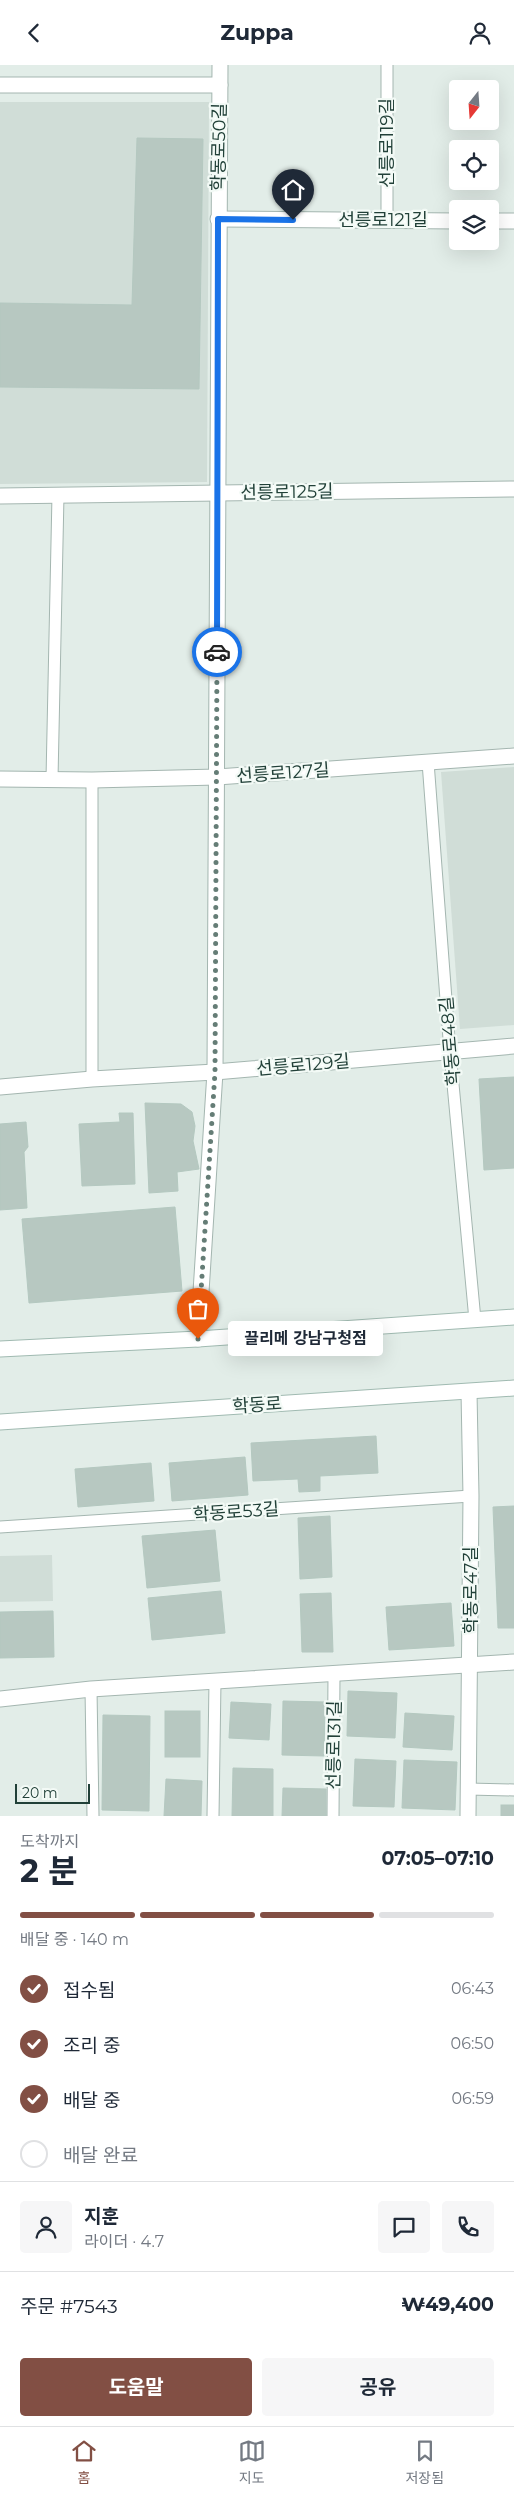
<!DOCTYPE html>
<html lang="ko">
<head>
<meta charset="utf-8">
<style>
  :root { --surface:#fff; --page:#f6f6f7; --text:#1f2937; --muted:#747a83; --line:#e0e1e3; --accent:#824f44 }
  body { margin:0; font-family:Montserrat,"Noto Sans KR",sans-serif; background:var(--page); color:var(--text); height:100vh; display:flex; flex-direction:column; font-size:19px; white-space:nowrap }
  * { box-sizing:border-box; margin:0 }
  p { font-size:16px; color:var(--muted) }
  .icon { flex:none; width:28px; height:28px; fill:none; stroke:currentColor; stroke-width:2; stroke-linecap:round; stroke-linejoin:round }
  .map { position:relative; height:1751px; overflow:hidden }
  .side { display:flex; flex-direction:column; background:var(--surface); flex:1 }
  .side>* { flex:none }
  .needle { width:32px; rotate:197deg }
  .buttons { position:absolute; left:449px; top:15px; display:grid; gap:10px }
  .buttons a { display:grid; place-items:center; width:50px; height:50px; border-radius:5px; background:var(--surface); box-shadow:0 5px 20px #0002; font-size:25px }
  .scale { position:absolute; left:15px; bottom:12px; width:75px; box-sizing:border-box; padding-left:5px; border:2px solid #214038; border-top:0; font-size:14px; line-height:18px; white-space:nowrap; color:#214038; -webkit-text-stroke:4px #f3faf6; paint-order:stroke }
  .pin { position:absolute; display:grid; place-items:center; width:42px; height:42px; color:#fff; margin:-51px -21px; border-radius:50% 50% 50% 0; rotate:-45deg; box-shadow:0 0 5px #0007 }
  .pin .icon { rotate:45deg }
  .courier { position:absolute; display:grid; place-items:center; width:50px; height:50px; margin:-25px; border:4px solid #1a73e8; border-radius:50%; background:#fff; color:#222; box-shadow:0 1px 6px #0007 }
  .bubble { position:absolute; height:35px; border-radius:5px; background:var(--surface); box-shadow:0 5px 20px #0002; font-size:16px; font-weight:700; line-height:35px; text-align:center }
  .overview em { font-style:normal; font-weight:700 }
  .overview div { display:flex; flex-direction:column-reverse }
  .overview { display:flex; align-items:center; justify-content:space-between; height:85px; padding:0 20px }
  h1 { font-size:32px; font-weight:700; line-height:38px }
  .bar { display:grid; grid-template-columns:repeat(4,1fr); gap:8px 5px; align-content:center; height:60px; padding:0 20px }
  .bar i { height:6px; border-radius:4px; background:var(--line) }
  .bar .selected { background:var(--accent) }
  .bar p { grid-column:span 4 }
  .line { display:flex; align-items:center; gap:12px; padding:0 20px; border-top:1px solid var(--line) }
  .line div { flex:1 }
  .round { display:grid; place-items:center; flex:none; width:52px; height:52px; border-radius:5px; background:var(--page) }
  ol { padding:0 20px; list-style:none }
  li { display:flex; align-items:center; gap:15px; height:55px }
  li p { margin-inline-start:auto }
  li .icon { padding:5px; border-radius:50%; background:var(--accent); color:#fff; stroke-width:4 }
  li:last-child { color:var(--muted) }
  li i { width:28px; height:28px; border:2px solid var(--line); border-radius:50% }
  .button { display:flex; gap:10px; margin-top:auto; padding:10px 20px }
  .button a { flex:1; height:58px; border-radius:5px; background:var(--accent); color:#fff; font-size:20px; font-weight:700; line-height:58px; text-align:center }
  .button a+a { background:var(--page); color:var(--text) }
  header { display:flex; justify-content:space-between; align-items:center; height:65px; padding:0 20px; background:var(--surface); font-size:22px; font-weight:700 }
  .menu { display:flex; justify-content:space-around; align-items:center; height:70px; border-top:1px solid var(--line); background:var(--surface); font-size:14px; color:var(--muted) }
  .menu a { display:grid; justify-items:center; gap:2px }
  .menu .selected { color:var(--accent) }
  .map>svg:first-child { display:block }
</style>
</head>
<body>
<header><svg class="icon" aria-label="back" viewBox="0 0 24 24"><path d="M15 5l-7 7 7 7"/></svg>Zuppa<svg class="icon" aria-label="person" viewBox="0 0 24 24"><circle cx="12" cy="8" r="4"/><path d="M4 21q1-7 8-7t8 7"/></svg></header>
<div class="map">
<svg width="514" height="1751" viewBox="0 0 514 1751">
  <rect width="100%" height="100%" fill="#e2ede8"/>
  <g fill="#d0ddd7">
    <path d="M0,37H209L207,417L0,419Z"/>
    <path d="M514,702V960L460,964L441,707Z"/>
    <path d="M52,1490L53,1536L0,1537V1491Z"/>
  </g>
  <g fill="#b7c8c1" stroke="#b4c8c0">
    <path d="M137,73L203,74L199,324L0,322V238L132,240Z"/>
    <path d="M514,1012V1103L484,1105L479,1014Z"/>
    <path d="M145,1038L181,1039L192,1047L195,1061L193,1076L199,1104L177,1107L178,1126L149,1128Z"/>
    <path d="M119,1048H133L135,1119L82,1121L79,1059L120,1057Z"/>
    <path d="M26,1057L28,1082L24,1087L27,1143L0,1145V1059Z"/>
    <path d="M175,1142L182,1226L29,1238L22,1154Z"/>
    <path d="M376,1371L378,1408L320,1411V1426L299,1427L298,1414L253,1416L251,1378Z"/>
    <path d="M245,1392L248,1430L172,1436L169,1398Z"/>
    <path d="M151,1398L154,1436L78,1442L75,1404Z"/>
    <path d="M514,1441V1563H498L493,1442Z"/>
    <path d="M330,1451L332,1512L300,1514L298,1453Z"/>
    <path d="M215,1465L220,1516L147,1523L142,1471Z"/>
    <path d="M221,1526L225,1568L152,1575L148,1533Z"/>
    <path d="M331,1528L333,1587H302L300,1529Z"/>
    <path d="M451,1538L454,1581L389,1585L386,1542Z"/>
    <path d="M53,1546L54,1592L0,1593V1547Z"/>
    <path d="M348,1626L397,1628L395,1673L347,1671Z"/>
    <path d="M283,1636L325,1637L324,1691L282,1690Z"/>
    <path d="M231,1637L271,1639L269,1675L229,1673Z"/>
    <rect x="165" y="1646" width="35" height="46"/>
    <path d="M405,1648L454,1651L452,1685L403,1682Z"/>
    <path d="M103,1650L150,1651L149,1746L102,1745Z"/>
    <path d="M355,1694L396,1696L394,1742L353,1741Z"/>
    <path d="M404,1695L457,1697L455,1745L402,1743Z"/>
    <path d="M233,1703L273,1704V1751H232Z"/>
    <path d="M166,1714L202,1716L201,1751H164Z"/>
    <path d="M283,1723L326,1724V1751H282Z"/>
    <rect x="501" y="1740" width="13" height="11"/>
  </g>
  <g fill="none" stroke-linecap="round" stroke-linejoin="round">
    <defs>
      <g id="service">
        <path d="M387,155V0"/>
        <path d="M428,697L450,987L475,1255"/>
        <path d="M52,714L58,430"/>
        <path d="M92,1014V715"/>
        <path d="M0,1462L471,1431"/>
        <path d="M91,1624L93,1751"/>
        <path d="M468,1724L514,1725"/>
        <path d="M213,1751L215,1616"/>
        <path d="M333,1751L334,1609"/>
      </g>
      <g id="minor">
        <path d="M0,20H220"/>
        <path d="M218,154L458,156"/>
        <path d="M490,156H514"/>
        <path d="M0,431L514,424"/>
        <path d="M0,714L92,715L217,712L514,691"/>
        <path d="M0,1022L92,1014L215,1007L514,981"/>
        <path d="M198,1274L215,1007L220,0"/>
        <path d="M0,1634L91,1624L514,1597"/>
        <path d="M468,1751L471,1431L469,1327"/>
      </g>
      <g id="secondary">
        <path d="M0,1284L198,1274L514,1252"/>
        <path d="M0,1357L514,1323"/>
      </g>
    </defs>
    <use href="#service" stroke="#a4b6b0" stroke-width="13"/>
    <use href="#minor" stroke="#a4b6b0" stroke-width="17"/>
    <use href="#secondary" stroke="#a0bab1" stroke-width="17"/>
    <use href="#service" stroke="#fff" stroke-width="11"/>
    <use href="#minor" stroke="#fff" stroke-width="15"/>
    <use href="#secondary" stroke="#fff" stroke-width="15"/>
  </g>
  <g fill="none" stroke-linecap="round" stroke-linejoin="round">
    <path stroke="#657d76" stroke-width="5" stroke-dasharray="0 9" d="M198,1274L215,1007L217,587"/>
    <path stroke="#1a73e8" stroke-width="6" d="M217,587L218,154L293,155"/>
  </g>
  <g text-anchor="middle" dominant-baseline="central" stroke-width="4.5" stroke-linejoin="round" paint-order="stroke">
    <g font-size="18" fill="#214038" stroke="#f3faf6">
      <text transform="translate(387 78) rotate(-90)">선릉로119길</text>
      <text transform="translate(219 82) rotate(-89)">학동로50길</text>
      <text x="383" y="155">선릉로121길</text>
      <text transform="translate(287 427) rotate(-1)">선릉로125길</text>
      <text transform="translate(283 708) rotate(-4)">선릉로127길</text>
      <text transform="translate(450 976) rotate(-95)">학동로48길</text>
      <text transform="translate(303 1000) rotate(-5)">선릉로129길</text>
      <text transform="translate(257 1340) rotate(-4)">학동로</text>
      <text transform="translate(236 1447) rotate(-4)">학동로53길</text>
      <text transform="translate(471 1525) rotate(-90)">학동로47길</text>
      <text transform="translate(334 1680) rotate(-89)">선릉로131길</text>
    </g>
  </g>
</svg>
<div class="buttons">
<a><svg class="needle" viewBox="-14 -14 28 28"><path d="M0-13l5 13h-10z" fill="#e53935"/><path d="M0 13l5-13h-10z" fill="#747a83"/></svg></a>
<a><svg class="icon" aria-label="locate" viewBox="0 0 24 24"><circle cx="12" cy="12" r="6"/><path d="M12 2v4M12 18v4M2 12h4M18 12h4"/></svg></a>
<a><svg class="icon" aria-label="layers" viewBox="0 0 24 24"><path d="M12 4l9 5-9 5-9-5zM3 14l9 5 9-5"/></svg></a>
</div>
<div class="scale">20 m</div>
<div class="pin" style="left:198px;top:1274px;background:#ea580c"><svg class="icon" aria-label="bag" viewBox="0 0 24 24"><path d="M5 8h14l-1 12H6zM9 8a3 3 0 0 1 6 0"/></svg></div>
<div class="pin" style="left:293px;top:155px;background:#1f2937"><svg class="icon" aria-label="home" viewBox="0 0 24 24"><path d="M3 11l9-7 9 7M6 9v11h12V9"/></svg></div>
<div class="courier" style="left:217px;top:587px"><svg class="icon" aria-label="car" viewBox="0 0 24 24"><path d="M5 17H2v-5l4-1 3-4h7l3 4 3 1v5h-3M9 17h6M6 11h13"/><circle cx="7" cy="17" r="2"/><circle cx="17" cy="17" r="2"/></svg></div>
<div class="bubble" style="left:228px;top:1256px;width:155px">끌리메 강남구청점</div>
</div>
<section class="side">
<div class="overview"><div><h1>2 분</h1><p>도착까지</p></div><em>07:05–07:10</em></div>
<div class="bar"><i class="selected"></i><i class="selected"></i><i class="selected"></i><i></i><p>배달 중 · 140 m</p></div>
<ol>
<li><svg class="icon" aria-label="check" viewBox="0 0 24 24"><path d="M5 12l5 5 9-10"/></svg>접수됨<p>06:43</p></li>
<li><svg class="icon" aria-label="check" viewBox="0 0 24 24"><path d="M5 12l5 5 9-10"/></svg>조리 중<p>06:50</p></li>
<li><svg class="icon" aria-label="check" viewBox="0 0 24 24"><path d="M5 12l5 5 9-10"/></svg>배달 중<p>06:59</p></li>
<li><i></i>배달 완료</li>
</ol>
<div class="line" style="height:90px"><a class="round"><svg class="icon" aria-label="person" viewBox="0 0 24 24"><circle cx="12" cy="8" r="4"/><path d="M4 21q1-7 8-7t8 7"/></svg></a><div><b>지훈</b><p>라이더 · 4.7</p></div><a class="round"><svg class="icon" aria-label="chat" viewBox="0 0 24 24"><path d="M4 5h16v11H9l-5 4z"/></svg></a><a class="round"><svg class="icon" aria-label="phone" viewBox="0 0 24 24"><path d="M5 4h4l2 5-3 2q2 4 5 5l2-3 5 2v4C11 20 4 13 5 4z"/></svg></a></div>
<div class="line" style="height:65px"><div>주문 #7543</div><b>₩49,400</b></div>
<div class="button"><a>도움말</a><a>공유</a></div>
</section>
<nav class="menu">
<a class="selected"><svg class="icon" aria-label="home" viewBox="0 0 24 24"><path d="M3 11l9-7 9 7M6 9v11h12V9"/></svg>홈</a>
<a><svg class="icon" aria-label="map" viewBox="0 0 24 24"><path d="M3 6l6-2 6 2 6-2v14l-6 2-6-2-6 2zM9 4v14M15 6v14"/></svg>지도</a>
<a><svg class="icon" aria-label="saved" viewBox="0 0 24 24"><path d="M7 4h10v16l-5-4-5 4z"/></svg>저장됨</a>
</nav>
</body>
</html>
